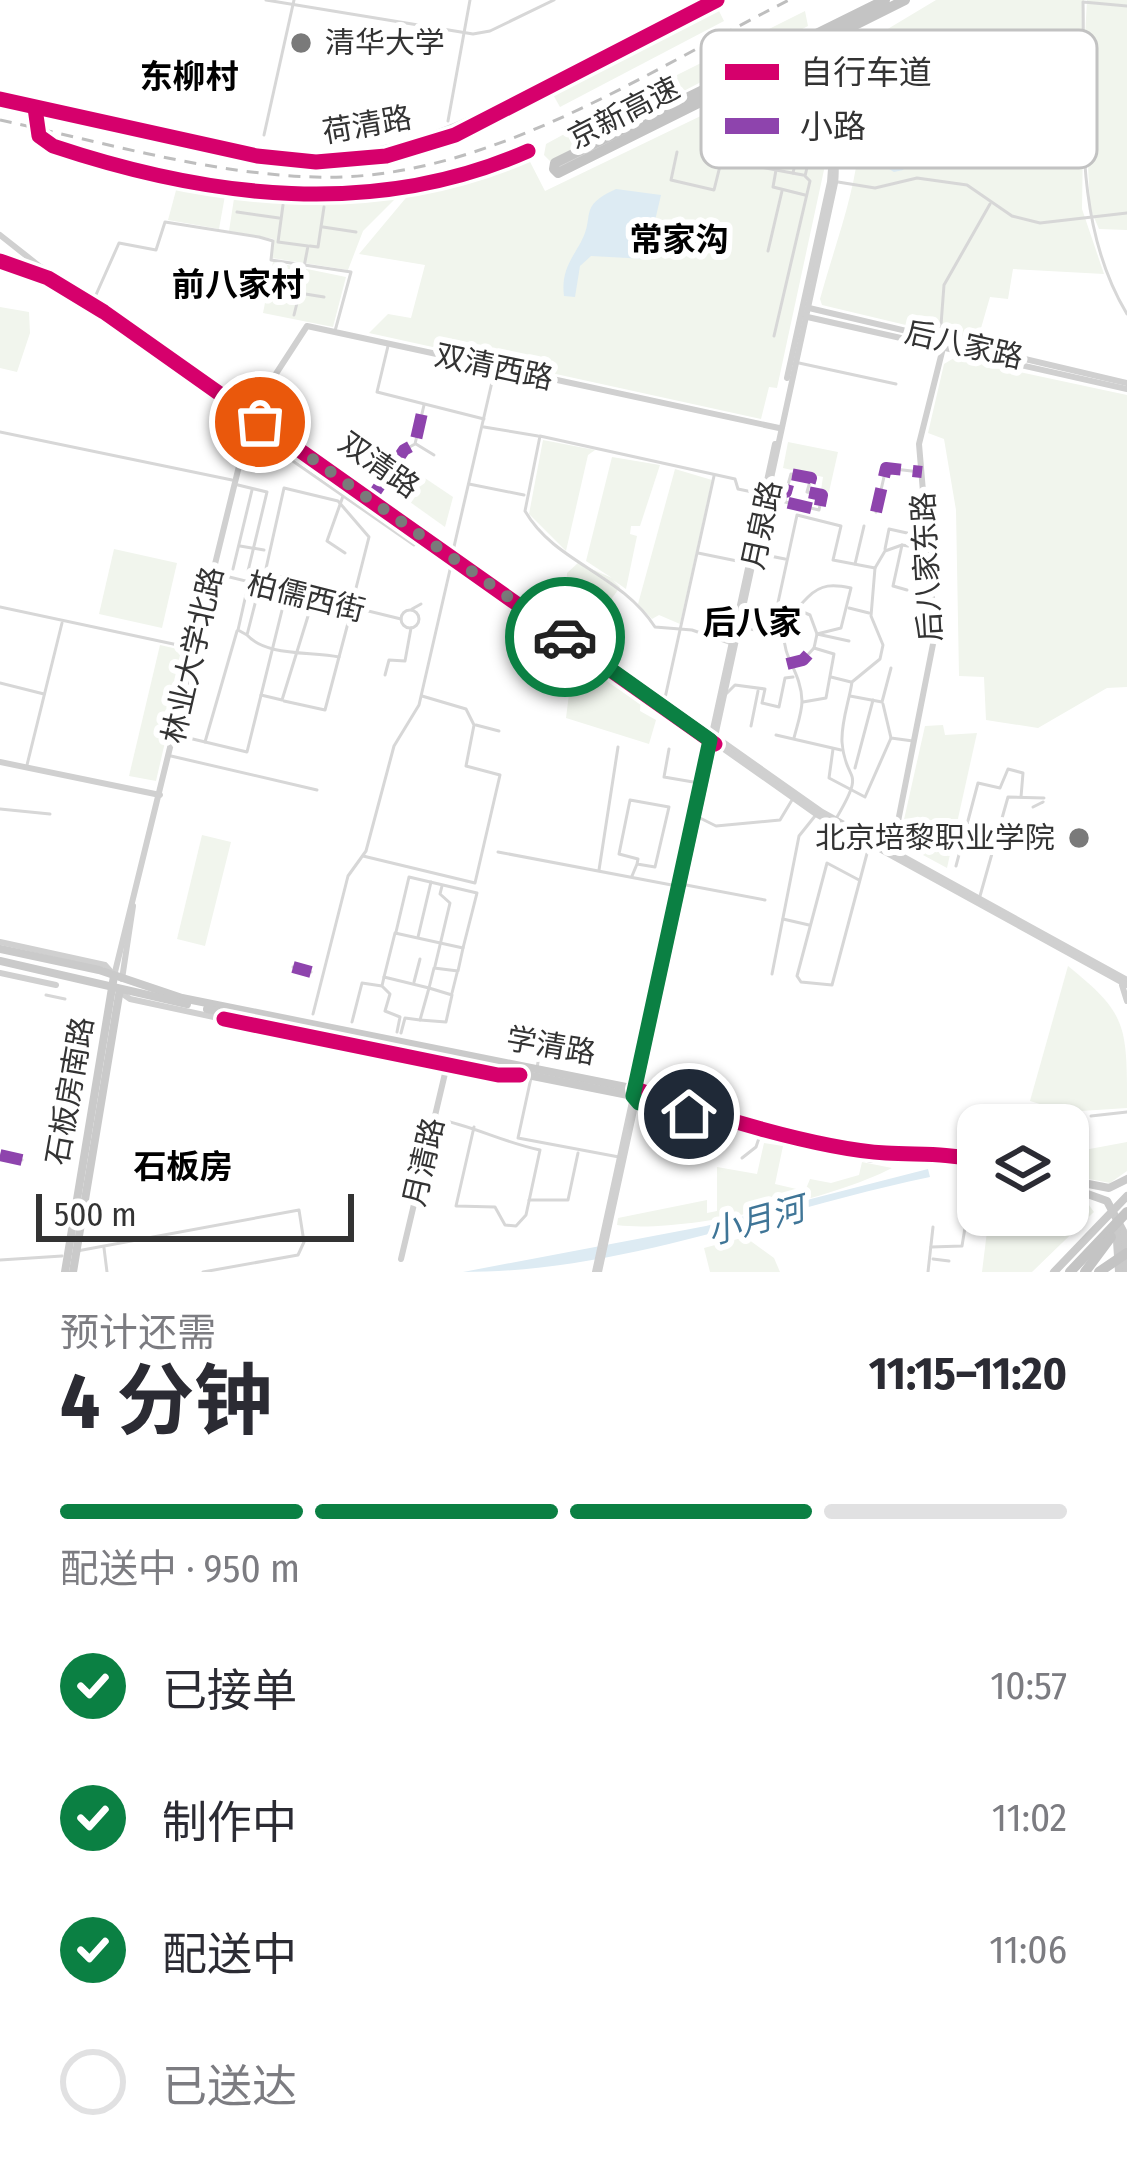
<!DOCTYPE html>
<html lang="zh">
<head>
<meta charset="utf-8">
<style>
  :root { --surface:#fff; --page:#f2f2f3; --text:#2b2b33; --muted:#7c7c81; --line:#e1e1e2; --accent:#0b8043 }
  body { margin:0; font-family:"Fira Sans Condensed","Noto Sans SC",sans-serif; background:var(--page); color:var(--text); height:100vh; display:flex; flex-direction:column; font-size:45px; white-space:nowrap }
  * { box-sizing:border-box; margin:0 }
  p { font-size:39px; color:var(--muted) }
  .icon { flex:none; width:66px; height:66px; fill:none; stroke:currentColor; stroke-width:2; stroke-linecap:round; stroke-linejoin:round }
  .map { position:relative; height:1272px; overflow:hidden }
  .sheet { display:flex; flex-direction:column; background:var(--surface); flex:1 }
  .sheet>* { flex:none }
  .fabs { position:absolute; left:957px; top:1104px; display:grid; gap:24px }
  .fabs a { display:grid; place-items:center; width:132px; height:132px; border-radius:24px; background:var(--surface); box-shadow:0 3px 9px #0004; font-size:60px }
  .scale { position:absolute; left:36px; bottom:30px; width:318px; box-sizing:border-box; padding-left:12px; border:6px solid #333; border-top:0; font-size:33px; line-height:42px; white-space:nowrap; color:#333; -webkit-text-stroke:9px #fff; paint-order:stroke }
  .pin { position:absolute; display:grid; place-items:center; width:102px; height:102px; color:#fff; margin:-51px; border:6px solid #fff; border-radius:50%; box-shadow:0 3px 12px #0007 }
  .courier { position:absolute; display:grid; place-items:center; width:120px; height:120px; margin:-60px; border:9px solid #0b8043; border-radius:50%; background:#fff; color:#222; box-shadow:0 3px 15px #0007 }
  .summary em { font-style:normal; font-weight:700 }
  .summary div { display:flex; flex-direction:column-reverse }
  .summary { display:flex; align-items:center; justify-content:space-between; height:204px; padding:0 60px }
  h1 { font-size:78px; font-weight:700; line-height:90px }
  .bar { display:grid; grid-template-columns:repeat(4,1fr); gap:18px 12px; align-content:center; height:144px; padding:0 60px }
  .bar i { height:15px; border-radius:9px; background:var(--line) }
  .bar .selected { background:var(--accent) }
  .bar p { grid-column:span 4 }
  ol { padding:0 60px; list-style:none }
  li { display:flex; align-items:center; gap:36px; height:132px }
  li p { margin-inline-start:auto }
  li .icon { padding:12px; border-radius:50%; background:var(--accent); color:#fff; stroke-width:4 }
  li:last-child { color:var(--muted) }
  li i { width:66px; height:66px; border:6px solid var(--line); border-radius:50% }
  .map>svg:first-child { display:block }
</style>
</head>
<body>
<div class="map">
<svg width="1127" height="1272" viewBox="0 0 1127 1272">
  <rect width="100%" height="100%" fill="#fff"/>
  <g fill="#f1f5ed">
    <path d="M936,0H1084L1085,37L1087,0H1127V230L1099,229L1090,208L1084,81L1082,209L1104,274L1013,269L1008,299L990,297L977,342L822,305L820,299C835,244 857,190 860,133C861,104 850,78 856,48Z"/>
    <path d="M716,5L724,21L560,107L551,91Z"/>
    <path d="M805,11L808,26L550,161L544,155L546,144L579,126L584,134L598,126L593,117Z"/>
    <path d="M817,60L827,156L777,388L769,387L761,419L369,333L388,314L411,318L425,265L359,254L410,193L526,154L545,191Z"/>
    <path d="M178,183L226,190L219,229L168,220Z"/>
    <path d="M235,192L309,203L401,193L363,231L348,270L272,258L274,239L229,231Z"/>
    <path d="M273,262L346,277L333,327L263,313Z"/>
    <path d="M0,307L29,312L30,333L17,372L0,368Z"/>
    <path d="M954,358L1127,395V687L1107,688L1038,728L986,720L984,677L959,676L956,510L944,439L928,433L944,364Z"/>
    <path d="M543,440L595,450L588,455L566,551L529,514Z"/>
    <path d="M788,442L838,452L829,492L821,490L823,477L783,468Z"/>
    <path d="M612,457L660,465L640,526H631L630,534L637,536L626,589L613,580L620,587L605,608L566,589L567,573L578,563L612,578L586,561Z"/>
    <path d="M404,464L453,497L445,527L389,487Z"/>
    <path d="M675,469L712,480L680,624L659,615L652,619L638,604Z"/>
    <path d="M114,549L177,563L162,628L99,614Z"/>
    <path d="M160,645L186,651L156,781L129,776Z"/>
    <path d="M574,654L641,696L640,711L656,720L649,744L566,718Z"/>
    <path d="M943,725L945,735L977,733L947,868L899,842L925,726Z"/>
    <path d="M202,835L231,842L205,946L177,939Z"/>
    <path d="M1068,966C1127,1014 1127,1024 1127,1108L1066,1112L1030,1101Z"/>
    <path d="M1127,1142V1171L1110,1183L1068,1175V1153Z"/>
    <path d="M764,1143L783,1146L775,1184L805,1191L810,1179L831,1183L859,1175L862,1162L892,1168C833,1199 683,1234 617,1225L618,1218L707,1200V1213L717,1211V1167L757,1174Z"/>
    <path d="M1068,1196L1086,1201L1094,1212L1032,1272H982L988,1223L1047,1232L1042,1215H1068Z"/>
    <path d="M745,1237L774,1258L780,1272H710L704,1248Z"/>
  </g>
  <g fill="#ddebf3">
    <path d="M908,101L911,144L919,151L903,170L894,172L879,163C882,140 889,115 908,101Z"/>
    <path d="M616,189L661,195L646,259L591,256L580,266L575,297L564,296C561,273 570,261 581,242C596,215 577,207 616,189Z"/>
    <path d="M928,1169L930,1177C776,1209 624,1272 463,1272L706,1226Z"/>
  </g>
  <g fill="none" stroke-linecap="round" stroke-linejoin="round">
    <g stroke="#d7d7d7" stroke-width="3">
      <path d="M266,0L473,34L490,31L554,0"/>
      <path d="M1127,6L1083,2C1085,106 1071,221 1127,314"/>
      <path d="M448,121L470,0"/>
      <path d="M784,134L776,170L803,175"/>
      <path d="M264,135L294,0"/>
      <path d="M742,135L738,151L776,161"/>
      <path d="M677,152L671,180L714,190L721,162L735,158L738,151"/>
      <path d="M745,164L776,170L773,187L805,195"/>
      <path d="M793,173L800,143L797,116L809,114"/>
      <path d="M838,182L875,188L917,178L967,185L1012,216L1040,223L1127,213"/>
      <path d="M283,205L278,242L308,246L299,293L324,297"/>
      <path d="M237,212L279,218"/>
      <path d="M323,227L356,232"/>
      <path d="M310,246L318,247L324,207"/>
      <path d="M768,251L782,191"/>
      <path d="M95,297L119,243L156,250L165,222L259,237L273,241L271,260L351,272L335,331"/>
      <path d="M294,315L299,295"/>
      <path d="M774,336L810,181L805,176L813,143L807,101"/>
      <path d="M940,338L944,285L990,204"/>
      <path d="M388,346L377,392L484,419"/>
      <path d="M799,363L896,384"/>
      <path d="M484,427L538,436"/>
      <path d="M0,432L232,480"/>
      <path d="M264,441L414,545"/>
      <path d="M416,444L434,455"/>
      <path d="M469,484L524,495"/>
      <path d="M238,485L267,492L248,571"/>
      <path d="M284,488L338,501L369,537L354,596L265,573Z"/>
      <path d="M771,491L786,492L791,474L811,478L807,492L822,495L819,510L785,502L786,492"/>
      <path d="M375,493L404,450L415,444L424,405"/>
      <path d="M876,512L886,468L920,472"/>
      <path d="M240,546L264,550"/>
      <path d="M885,549L889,529L925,537"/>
      <path d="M453,551L495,369"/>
      <path d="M345,553L327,541L347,485"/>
      <path d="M698,553L747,563"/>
      <path d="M760,554L785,559"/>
      <path d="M855,564L864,526"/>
      <path d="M233,569L252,490"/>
      <path d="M213,573L401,619"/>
      <path d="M907,590L893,586L902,545L926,549"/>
      <path d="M0,607L192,648"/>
      <path d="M849,608L869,613"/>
      <path d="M412,609L421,604"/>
      <circle cx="410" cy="619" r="9"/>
      <path d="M748,615L787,625"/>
      <path d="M774,621L797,515L841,526L833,560L875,568L885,551L902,545"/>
      <path d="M745,628L785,636"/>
      <path d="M247,635L238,630L247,590L258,592L247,635C267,657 311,651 339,657L352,608"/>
      <path d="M729,643L692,630L655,627C620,573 555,563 525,511L540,436L735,479L738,489L762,494"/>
      <path d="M789,664L803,660L814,648"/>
      <path d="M385,675L389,660L405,661L411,628"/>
      <path d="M831,677L851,682"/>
      <path d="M0,683L44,694"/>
      <path d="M727,693L735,685L765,689L762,703L779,707L785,678L793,677"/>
      <path d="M261,695L282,700L313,600"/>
      <path d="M850,696L882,702L891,668"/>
      <path d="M665,698L714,476"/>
      <path d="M284,701L325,710L339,657"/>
      <path d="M803,702L826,698L834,654L814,648L817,634L849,641"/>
      <path d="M883,704L891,738L913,741"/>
      <path d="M476,725L499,731"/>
      <path d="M751,726L758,691"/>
      <path d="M176,735L247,752L285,598"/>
      <path d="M776,735L841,750"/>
      <path d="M794,738C797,726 802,712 802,701C801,658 759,645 808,597C821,584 833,584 851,588L841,628L817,634L810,615L796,609"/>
      <path d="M205,742L237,631"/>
      <path d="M669,749L664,777L699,783"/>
      <path d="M833,749L829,778L865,797L891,738"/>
      <path d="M171,756L317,790"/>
      <path d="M27,765L62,623"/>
      <path d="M855,768L873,700"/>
      <path d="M1033,807L1043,802"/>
      <path d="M0,809L50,814"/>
      <path d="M837,817C867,766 845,784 842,742C841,722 849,702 852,682L880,659L883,645L871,616L875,568"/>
      <path d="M700,818L716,826L780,820L792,800"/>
      <path d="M996,843L1016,847L1019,841"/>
      <path d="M498,852L677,886"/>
      <path d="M363,856L475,883L500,775L466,766L474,725L466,709L422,696"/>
      <path d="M956,866L978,783L1000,788L1008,769L1023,773L1021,797"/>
      <path d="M599,870L618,747"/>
      <path d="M632,876L637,864L655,867L669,807L630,800L619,854L638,859L637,864"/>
      <path d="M859,880L827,863L797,976L801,982L832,985L869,846"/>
      <path d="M686,885L765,900"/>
      <path d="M980,896L1008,797L1044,798"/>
      <path d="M783,919L809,925"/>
      <path d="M396,932L409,877L477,893L463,948"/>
      <path d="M418,937L431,882"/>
      <path d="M435,966L450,903L440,894L442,886"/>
      <path d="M293,967L311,972"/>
      <path d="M772,974L799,836L815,816"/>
      <path d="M384,977L395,933L463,948L458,971L434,968L429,988L452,995L446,1022L420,1020"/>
      <path d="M414,982L420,959"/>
      <path d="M383,987L390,994L385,1011L400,1017L397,1032"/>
      <path d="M452,993L457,973"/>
      <path d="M46,995L65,999"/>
      <path d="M313,1014L348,876L366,851L394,746L419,705L452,561"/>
      <path d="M352,1022L362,983L382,986L384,977L429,988L420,1020L405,1018L401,1033"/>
      <path d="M537,1068L541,1045"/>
      <path d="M531,1078L518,1138L619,1157"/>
      <path d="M1091,1116L1127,1112"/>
      <path d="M437,1119C474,1126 502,1142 540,1150L526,1215L516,1226L505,1225L495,1207L456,1206L474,1127"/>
      <path d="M0,1155L22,1160"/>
      <path d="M742,1158L756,1147L761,1132"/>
      <path d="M529,1200H568L578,1153"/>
      <path d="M968,1221L985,1223"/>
      <path d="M931,1247L962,1246L970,1197"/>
      <path d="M104,1248L107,1272"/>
      <path d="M77,1251L299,1210L304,1242L298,1255L203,1272"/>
      <path d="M933,1259L949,1261"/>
      <path d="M0,1260L62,1256"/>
      <path d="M928,1272L933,1227"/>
    </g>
    <g stroke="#d0d0d0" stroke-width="6">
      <path d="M0,94C117,120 260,171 380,149C441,138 494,107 549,80"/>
      <path d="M0,99L257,156L316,162L386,156L455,135L717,0"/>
      <path d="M0,235L38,265"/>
      <path d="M0,255L41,267L119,315L822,812L1127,980"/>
      <path d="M0,261L48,278L104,312L816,814L1127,985"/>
      <path d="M809,308L1127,383"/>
      <path d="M803,316L1127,389"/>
      <path d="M787,378L830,182L834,129L823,55L814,48"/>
      <path d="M0,762L160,795"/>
      <path d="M892,852L935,634L919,444L943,348"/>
      <path d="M0,942L105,965L112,973"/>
      <path d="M0,973L56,985"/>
      <path d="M114,976L253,409L307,326L779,428"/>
      <path d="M122,979L133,906"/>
      <path d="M1122,985L1127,1001"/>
      <path d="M120,992L130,999L353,1047L516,1075"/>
      <path d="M401,1259L447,1065"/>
      <path d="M595,1272L775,444"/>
      <path d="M599,1272L835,183C840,149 823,57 834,39"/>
    </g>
    <g stroke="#cacaca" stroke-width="8">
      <path d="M0,949L99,970L182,998L636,1089L740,1123L885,1153L933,1151L978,1160"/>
      <path d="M0,961L187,1004"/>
      <path d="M207,1009L257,1019"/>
      <path d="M507,1071L633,1096L639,1103L741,1128"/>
      <path d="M785,1138L872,1159L932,1156L978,1166"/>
      <path d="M1068,1180L1109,1188L1127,1179"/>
      <path d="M1068,1187L1107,1201L1123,1231L1124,1272"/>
      <path d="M1116,1225L1119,1272"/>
      <path d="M65,1272L114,976"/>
      <path d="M73,1272L120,989"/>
      <path d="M1054,1272L1127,1196"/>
    </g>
    <path stroke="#c4c4c4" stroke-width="10" d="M885,0L555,163L554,169L558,173L905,0"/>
    <path stroke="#bebebe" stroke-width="3" stroke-dasharray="12 9" stroke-linecap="butt" d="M0,120C102,142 210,174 315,177C482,183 644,73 789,0"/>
    <g stroke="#c4c4c4" stroke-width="10">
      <path d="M1070,1272L1127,1212"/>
      <path d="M1085,1272L1111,1237"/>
      <path d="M1099,1272L1127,1253"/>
    </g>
    <g stroke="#8e44ad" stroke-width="12" stroke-dasharray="24 12" stroke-linecap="butt">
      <path d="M770,492H786L791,474L811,478L807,492L822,495L819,510L785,502L786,492"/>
      <path d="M374,494L404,450L415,444L424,404"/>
      <path d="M876,512L886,468L922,472"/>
      <path d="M787,664L803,660L814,648"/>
      <path d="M293,967L311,972"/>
      <path d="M0,1155L22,1160"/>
    </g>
    <defs>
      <g id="cycleway">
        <path d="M0,99L257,156L316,162L386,156L455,135L717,0"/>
        <path d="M35,108L39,136L53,146C209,198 374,219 528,151"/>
        <path d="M0,261L48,278L104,312L715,744"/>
        <path d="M224,1019L498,1075H520"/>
        <path d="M636,1089C701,1113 817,1149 886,1153C919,1155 946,1153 978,1160"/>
      </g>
    </defs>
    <use href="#cycleway" stroke="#fff" stroke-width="22"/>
    <use href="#cycleway" stroke="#d6006c" stroke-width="15"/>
  </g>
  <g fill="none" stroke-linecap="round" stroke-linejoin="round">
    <path stroke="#7a7a7a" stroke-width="12" stroke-dasharray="0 21.6" d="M260,422L565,637"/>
    <path stroke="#0b8043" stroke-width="15" d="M565,637L710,740L633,1096L639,1103L689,1114"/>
  </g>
  <g fill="#7a7a7a" stroke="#fff" stroke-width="4.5">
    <circle cx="301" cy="43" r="12"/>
    <circle cx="1079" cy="838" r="12"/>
  </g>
  <g text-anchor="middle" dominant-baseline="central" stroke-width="12" stroke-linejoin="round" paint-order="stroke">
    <g font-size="30" fill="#333" stroke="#fff" text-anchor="start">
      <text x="325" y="43">清华大学</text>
      <text x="1055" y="838" text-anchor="end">北京培黎职业学院</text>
    </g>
    <g font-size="30" fill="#333" stroke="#fff">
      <text transform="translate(624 113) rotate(-27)">京新高速</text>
      <text transform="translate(367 125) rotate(-10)">荷清路</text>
      <text transform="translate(964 345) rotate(13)">后八家路</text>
      <text transform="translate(494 367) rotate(12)">双清西路</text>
      <text transform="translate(379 465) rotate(35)">双清路</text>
      <text transform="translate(762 525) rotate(-78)">月泉路</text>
      <text transform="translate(927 567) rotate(-93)">后八家东路</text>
      <text transform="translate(306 597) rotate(14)">柏儒西街</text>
      <text transform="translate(193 655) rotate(-77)">林业大学北路</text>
      <text transform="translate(551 1046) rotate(10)">学清路</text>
      <text transform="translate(70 1091) rotate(-80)">石板房南路</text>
      <text transform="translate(424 1162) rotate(-77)">月清路</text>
    </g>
    <g font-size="33" font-weight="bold" fill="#000" stroke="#fff">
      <text x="189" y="77">东柳村</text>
      <text x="679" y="240">常家沟</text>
      <text x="238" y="285">前八家村</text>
      <text x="752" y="623">后八家</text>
      <text x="183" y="1167">石板房</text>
    </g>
    <g font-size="33" font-style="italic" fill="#3f7597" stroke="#fff">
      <text transform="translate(756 1221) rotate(-15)">小月河</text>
    </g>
  </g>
  <rect x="701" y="30" width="396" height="138" rx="18" fill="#fff" stroke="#c2c2c2" stroke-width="3"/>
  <rect x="725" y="64" width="54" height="16" fill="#d6006c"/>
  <rect x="725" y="118" width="54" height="16" fill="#8e44ad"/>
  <g font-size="33" fill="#333">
    <text x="800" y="84">自行车道</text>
    <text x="800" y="138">小路</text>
  </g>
</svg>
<div class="fabs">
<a><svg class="icon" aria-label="layers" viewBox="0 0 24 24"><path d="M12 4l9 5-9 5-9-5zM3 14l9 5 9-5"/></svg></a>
</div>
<div class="scale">500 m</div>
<div class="pin" style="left:260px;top:422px;background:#ea580c"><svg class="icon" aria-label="bag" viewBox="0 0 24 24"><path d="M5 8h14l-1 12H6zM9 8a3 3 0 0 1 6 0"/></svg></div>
<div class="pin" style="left:689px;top:1114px;background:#1f2937"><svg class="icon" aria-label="home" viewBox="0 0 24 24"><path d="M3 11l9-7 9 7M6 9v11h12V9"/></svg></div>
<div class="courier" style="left:565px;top:637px"><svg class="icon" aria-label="car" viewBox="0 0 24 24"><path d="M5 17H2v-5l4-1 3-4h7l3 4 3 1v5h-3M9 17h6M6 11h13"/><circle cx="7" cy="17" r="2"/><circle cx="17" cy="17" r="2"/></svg></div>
</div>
<section class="sheet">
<div class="summary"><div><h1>4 分钟</h1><p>预计还需</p></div><em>11:15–11:20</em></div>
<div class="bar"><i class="selected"></i><i class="selected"></i><i class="selected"></i><i></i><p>配送中 · 950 m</p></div>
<ol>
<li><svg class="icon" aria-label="check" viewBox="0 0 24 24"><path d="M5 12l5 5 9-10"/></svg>已接单<p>10:57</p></li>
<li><svg class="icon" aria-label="check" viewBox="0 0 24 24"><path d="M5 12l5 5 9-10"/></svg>制作中<p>11:02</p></li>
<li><svg class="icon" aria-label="check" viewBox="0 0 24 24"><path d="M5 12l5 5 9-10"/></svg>配送中<p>11:06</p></li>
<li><i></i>已送达</li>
</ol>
</section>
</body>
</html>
